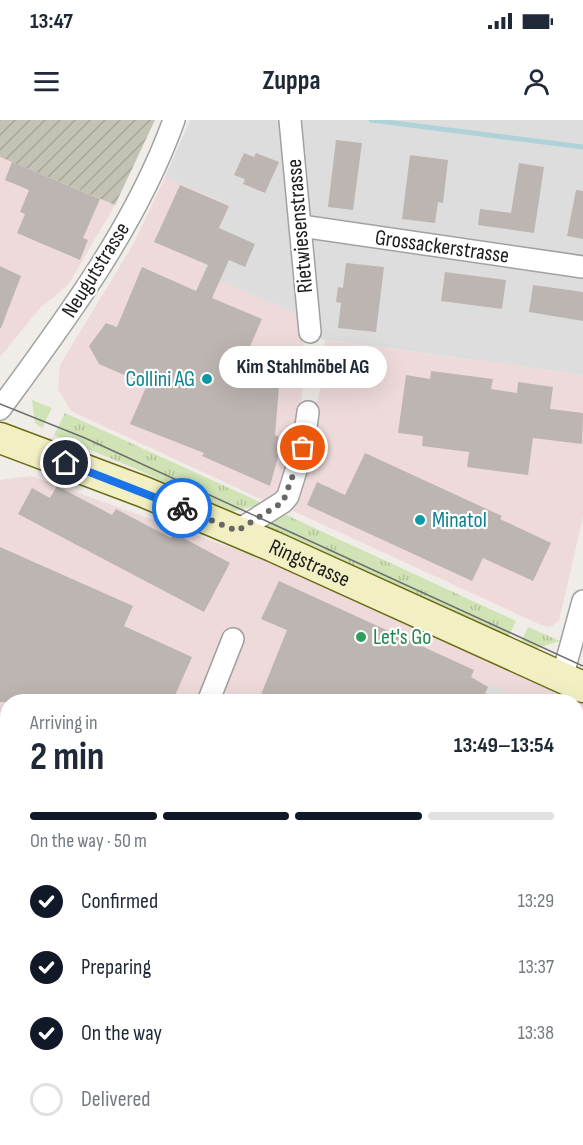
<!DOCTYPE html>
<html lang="en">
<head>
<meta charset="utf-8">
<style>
  :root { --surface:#fff; --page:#f2f2f3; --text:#1f2937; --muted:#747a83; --line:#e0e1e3; --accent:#111827 }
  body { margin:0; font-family:"Sofia Sans Condensed",sans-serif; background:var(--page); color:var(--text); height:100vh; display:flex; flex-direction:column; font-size:22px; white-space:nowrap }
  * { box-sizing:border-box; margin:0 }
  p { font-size:20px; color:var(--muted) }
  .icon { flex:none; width:33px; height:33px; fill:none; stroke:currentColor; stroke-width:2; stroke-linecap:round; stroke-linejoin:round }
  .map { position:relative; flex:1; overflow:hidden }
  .sheet { position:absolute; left:0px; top:574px; width:584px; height:452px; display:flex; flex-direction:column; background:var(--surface); border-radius:24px 24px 0 0; box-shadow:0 6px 24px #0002 }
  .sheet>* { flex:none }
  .pin { position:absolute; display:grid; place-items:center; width:51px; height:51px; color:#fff; margin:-26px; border:3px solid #fff; border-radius:50%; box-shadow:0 2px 6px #0007 }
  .courier { position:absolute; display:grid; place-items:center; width:60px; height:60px; margin:-30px; border:4px solid #1a73e8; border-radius:50%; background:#fff; color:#222; box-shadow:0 2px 8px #0007 }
  .bubble { position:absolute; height:42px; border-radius:21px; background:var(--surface); box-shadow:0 6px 24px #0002; font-size:20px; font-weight:700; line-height:42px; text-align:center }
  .head em { font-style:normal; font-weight:700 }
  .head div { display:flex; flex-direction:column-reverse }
  .head { display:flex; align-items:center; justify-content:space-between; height:102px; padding:0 30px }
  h1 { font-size:39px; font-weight:700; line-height:45px }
  .bar { display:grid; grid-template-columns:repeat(4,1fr); gap:9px 6px; align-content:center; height:72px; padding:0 30px }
  .bar i { height:8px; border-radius:4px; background:var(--line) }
  .bar .current { background:var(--accent) }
  .bar p { grid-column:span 4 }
  ol { padding:0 30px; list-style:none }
  li { display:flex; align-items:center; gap:18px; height:66px }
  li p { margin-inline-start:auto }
  li .icon { padding:6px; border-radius:50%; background:var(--accent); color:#fff; stroke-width:4 }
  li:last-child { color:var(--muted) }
  li i { width:33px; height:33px; border:3px solid var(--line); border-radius:50% }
  .status { display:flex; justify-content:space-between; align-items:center; height:42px; padding:0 30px; background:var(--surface); direction:ltr }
  .status svg { height:16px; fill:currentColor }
  header { display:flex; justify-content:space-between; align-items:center; height:78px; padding:0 30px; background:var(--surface); font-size:27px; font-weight:700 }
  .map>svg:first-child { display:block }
</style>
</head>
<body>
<div class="status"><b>13:47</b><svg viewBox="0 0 49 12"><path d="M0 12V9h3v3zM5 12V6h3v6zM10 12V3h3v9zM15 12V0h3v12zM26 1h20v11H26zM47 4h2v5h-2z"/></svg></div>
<header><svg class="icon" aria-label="menu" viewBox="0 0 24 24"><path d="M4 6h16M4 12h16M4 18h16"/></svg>Zuppa<svg class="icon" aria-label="person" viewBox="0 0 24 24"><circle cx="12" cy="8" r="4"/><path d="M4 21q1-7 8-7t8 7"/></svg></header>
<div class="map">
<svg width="583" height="1025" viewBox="0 0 583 1025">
  <defs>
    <pattern id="construction-furrows" width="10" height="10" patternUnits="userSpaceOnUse" patternTransform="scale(1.5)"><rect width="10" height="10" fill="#c3c2b4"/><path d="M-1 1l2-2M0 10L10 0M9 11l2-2" fill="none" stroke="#a7a69a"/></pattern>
    <pattern id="grass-tufts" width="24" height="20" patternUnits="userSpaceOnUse" patternTransform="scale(1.5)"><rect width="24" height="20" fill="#d0e3b5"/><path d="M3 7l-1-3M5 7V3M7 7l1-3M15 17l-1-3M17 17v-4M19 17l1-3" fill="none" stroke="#b2c29b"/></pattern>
  </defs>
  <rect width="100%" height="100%" fill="#f0ece8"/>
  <path fill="#deddde" d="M190,0H583V255L321,219L305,220L300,196L202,153L165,57Z"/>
  <g fill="#eedadb">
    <path d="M0,37L115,85L68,165L40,188L0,237Z"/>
    <path d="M165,57L230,85L202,153L301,196L305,248L296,324L282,370L265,381L71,291L58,269L60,245L134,123Z"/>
    <path d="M325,220L583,255V397L559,501L550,507L541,505L287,388L322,264Z"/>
    <path d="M31,356L279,445L583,581V1025H446L447,1019L576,1018V582H8V1018H374L390,1025H0V360Z"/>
  </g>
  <path fill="url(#construction-furrows)" d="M0,0H155L115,85L0,37Z"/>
  <g fill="url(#grass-tufts)">
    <path d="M32,280L52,288L42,308L35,303Z"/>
    <path d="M65,293L264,384L227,393L141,351L54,315Z"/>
    <path d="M284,394L516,501L506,522L262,410Z"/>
    <path d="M528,507L560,521L531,530L519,527Z"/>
  </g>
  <g fill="#e0e0e0">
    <path d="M489,563L520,578L518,582H498L484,576Z"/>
    <path d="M583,917V958L576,956V942Z"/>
  </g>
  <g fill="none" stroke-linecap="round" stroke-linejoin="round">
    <path stroke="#aed2d8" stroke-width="5" d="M371,0L583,27"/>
  </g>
  <g fill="#bdb5b1">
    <path d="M336,20L362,23L353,90L328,87Z"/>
    <path d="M244,33L254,37L256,33L279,42L265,73L243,64L245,59L234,55Z"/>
    <path d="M410,35L448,40L443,83L438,82L435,103L402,99Z"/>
    <path d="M12,42L100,79L83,118L88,120L80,140L17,113L25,94L20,92L29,70L5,60Z"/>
    <path d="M519,43L544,47L534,113L478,105L480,89L511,93Z"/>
    <path d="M180,65L229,86L219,108L255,124L245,147L229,140L212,178L262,199L248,231L280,254L275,315L283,319L270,366L202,336L204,333L130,304L147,265L99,244L89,226L106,203L117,207L142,147L196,171L208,145L154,122Z"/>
    <path d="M576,70L583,71V119L567,116Z"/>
    <path d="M346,143L384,147L376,212L338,208L341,183L336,182L338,167L343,168Z"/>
    <path d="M0,146L21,156L1,208H0Z"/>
    <path d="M445,152L506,160L502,189L441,181Z"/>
    <path d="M533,165L583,172V201L529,192Z"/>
    <path d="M431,251L493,259L491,269L517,273L518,262L553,267L550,289L583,293L582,324L533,318L528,355L467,347L469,332L422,326L423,316L398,313L406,255L430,259Z"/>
    <path d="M365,333L502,396L500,399L551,423L533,461L483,438L472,461L307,385L317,362L345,375Z"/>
    <path d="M57,366L112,395L116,389L171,418L174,413L230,443L204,492L18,394L32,368L50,378Z"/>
    <path d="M0,427L133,486L124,506L192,537L172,582H0Z"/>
    <path d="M279,461L474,550L471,557L488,567L481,582H258L287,510L261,499Z"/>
  </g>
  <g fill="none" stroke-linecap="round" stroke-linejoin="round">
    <defs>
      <g id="street">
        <path d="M290,0L310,212"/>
        <path d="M301,106L583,147"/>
        <path d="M0,289C66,199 136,106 174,0"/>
        <path d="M237,411L283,382L288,376L303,328L308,292"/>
        <path d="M562,558L583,481"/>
        <path d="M208,582L233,519"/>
        <path d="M0,791L8,794"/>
        <path d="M31,1025L33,1018"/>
        <path d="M460,1025L462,1018"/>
      </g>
      <g id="secondary">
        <path id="s1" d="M0,318L144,372L272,426L583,567"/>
      </g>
    </defs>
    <use href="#street" stroke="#a1a1a1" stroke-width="24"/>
    <use href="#secondary" stroke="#6a6c13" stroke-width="33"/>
    <use href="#street" stroke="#fff" stroke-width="21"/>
    <use href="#secondary" stroke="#f2f0c3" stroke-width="30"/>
    <path stroke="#6e6e6e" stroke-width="1.5" d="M0,284L85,318L583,546"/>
  </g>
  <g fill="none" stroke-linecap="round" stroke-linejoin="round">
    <path stroke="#696766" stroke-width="6" stroke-dasharray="0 10.8" d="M182,388L237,411L283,382L303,328"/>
    <path stroke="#1a73e8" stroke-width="8" d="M66,343L182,388"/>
  </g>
  <g fill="#0f9aa8" stroke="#fff" stroke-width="2">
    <circle cx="207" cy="259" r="6"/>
    <circle cx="420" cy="400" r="6"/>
  </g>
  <circle fill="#2e9e5b" stroke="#fff" stroke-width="2" cx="361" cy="517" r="6"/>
  <g text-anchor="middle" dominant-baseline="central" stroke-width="4.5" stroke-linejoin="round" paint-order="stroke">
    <g font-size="22" fill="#202020" stroke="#fff">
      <text transform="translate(300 106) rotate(-95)">Rietwiesenstrasse</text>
      <text transform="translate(442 127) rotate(8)">Grossackerstrasse</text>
      <text transform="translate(96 150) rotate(-58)">Neugutstrasse</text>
      <text stroke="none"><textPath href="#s1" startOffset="334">Ringstrasse</textPath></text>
    </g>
    <g font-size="22" fill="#0d838f" stroke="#fff" text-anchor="end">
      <text x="195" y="259">Collini AG</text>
      <text x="432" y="400" text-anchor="start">Minatol</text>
    </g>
    <g font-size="22" fill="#27864d" stroke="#fff" text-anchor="start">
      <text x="373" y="517">Let's Go</text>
    </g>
  </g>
</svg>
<div class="pin" style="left:303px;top:328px;background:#ea580c"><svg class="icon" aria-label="bag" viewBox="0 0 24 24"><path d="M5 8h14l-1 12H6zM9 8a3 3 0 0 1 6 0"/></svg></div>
<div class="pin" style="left:66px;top:343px;background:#1f2937"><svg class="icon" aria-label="home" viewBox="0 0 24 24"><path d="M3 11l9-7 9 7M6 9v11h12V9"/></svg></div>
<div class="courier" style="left:182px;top:388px"><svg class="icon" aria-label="bike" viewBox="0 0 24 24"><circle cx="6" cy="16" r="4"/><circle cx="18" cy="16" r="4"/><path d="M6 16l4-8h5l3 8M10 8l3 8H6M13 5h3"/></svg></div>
<div class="bubble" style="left:219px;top:226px;width:168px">Kim Stahlmöbel AG</div>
<section class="sheet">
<div class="head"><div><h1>2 min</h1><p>Arriving in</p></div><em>13:49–13:54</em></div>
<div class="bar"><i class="current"></i><i class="current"></i><i class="current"></i><i></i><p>On the way · 50 m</p></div>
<ol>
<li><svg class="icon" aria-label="check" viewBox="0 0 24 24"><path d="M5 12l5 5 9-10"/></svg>Confirmed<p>13:29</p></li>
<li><svg class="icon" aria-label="check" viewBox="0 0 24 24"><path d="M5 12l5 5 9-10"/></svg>Preparing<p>13:37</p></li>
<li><svg class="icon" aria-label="check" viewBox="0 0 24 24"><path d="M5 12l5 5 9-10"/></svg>On the way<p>13:38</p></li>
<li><i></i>Delivered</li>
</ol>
</section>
</div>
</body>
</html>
